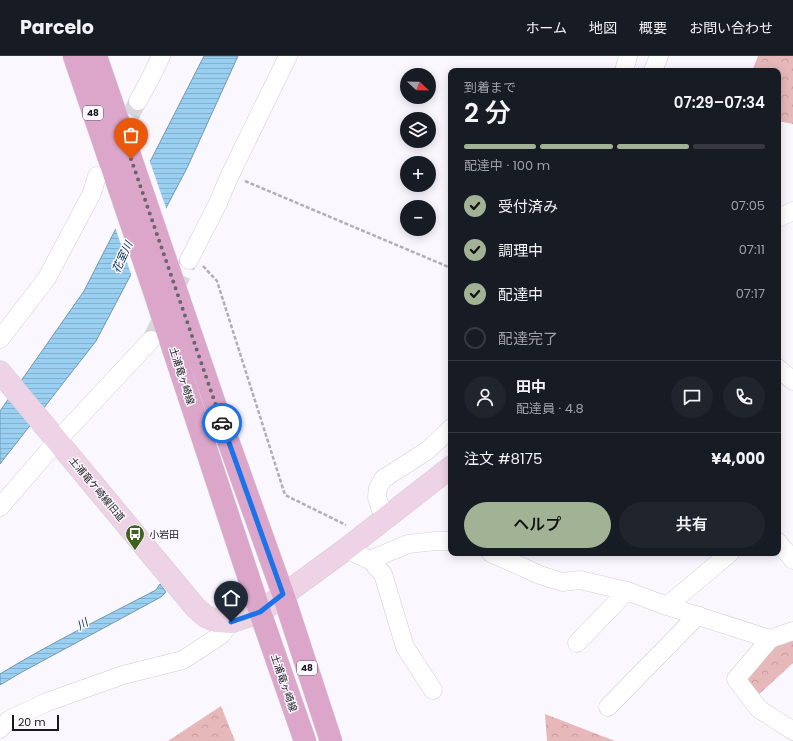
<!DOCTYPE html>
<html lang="ja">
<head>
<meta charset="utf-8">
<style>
  :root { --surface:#171b24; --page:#20242c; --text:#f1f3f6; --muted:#9ea1a6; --line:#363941; --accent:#a1b394 }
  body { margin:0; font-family:Poppins,"Noto Sans JP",sans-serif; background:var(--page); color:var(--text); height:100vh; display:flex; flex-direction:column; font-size:15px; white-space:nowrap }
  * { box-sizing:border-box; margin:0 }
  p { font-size:13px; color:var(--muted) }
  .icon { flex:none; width:22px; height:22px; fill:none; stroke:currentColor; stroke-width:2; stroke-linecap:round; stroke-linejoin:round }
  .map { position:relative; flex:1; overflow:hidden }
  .side { position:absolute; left:448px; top:12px; width:333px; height:488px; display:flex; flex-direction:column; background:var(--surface); border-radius:8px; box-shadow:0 2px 10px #0003 }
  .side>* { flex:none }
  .needle { width:26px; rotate:112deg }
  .fabs { position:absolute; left:400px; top:12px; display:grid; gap:8px }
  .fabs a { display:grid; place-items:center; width:36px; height:36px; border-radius:50%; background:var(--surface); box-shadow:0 2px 10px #0003; font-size:20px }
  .scale { position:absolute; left:12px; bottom:10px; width:47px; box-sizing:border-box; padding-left:4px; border:2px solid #1a181c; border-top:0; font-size:11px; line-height:14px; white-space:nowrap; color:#1a181c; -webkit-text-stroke:3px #fbf7ff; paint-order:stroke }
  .pin { position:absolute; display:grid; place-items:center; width:34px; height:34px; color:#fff; margin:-41px -17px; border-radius:50% 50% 50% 0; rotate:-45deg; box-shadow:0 0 4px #0007 }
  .pin .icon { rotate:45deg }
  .courier { position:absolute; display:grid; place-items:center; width:40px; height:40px; margin:-20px; border:3px solid #1a73e8; border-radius:50%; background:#fff; color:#222; box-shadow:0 1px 5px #0007 }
  .overview em { font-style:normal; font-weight:600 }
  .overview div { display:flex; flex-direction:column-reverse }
  .overview { display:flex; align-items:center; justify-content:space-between; height:68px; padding:0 16px }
  h1 { font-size:26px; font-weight:600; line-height:30px }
  .bar { display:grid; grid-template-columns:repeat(4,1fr); gap:6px 4px; align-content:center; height:48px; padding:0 16px }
  .bar i { height:5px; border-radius:3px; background:var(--line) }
  .bar .current { background:var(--accent) }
  .bar p { grid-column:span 4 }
  .line { display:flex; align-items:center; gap:10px; padding:0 16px; border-top:1px solid var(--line) }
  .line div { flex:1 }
  .round { display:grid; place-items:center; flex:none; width:42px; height:42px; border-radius:21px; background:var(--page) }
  ol { padding:0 16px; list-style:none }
  li { display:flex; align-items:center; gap:12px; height:44px }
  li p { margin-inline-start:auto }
  li .icon { padding:4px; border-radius:50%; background:var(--accent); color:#111; stroke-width:4 }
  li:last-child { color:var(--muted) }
  li i { width:22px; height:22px; border:2px solid var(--line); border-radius:50% }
  .action { display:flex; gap:8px; margin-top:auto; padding:8px 16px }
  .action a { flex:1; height:46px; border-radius:24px; background:var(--accent); color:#111; font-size:16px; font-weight:600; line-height:46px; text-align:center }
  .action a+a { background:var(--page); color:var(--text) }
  header { display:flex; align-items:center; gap:24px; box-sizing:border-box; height:56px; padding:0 20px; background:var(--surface); border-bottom:1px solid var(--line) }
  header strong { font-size:19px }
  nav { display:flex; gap:22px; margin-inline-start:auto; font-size:14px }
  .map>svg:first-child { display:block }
</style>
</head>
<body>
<header>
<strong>Parcelo</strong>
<nav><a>ホーム</a><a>地図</a><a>概要</a><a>お問い合わせ</a></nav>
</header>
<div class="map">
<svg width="793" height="685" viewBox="0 0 793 685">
  <defs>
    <pattern id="forest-crowns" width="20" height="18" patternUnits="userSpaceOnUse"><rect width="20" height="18" fill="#e6b8ba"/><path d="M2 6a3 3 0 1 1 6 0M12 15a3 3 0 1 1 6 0" fill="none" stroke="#c59d9f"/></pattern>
    <pattern id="water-rules" width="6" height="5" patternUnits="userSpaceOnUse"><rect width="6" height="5" fill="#99cff0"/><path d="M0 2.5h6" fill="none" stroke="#83b1cd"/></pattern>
  </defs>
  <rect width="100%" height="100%" fill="#fbf7ff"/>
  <g fill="url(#forest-crowns)">
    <path d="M758,0H793V68L778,65V15H752Z"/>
    <path d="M793,580V607L754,643L745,625L779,587Z"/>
    <path d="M221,650L235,685H168Z"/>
    <path d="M545,658L615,685H547Z"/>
  </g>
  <g fill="url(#water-rules)" stroke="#7398b0">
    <path d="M204,0H238L187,112L96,285L0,408V355L84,235Z"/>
    <path d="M160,528L166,536L161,541L22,616L0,629V618C51,587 104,561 156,534Z"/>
  </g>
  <path fill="#fbf7ff" d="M149,103L167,155L132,221L115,171Z"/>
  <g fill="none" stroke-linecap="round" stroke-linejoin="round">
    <g stroke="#d9d6dd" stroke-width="18" stroke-dasharray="18 9" stroke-linecap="butt">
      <path d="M118,83L138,45"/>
      <path d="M151,284L189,204"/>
    </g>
    <defs>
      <g id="street">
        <path d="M624,15L628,0"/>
        <path d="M653,15L659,0"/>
        <path d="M138,45L151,21L161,0"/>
        <path d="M778,162L793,155"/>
        <path d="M189,204L218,147L230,119L288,0"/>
        <path d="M0,283L47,222L92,137L97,120"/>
        <path d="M778,312L793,325"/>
        <path d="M0,451L57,385L151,284"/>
        <path d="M384,463L377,441L378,432L383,423L428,394L451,372"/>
        <path d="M778,486L793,504"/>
        <path d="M346,493L370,504L383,518L405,591L433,634"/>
        <path d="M491,497L540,519L562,526L580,524L627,535L667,550L770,583L793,575"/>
        <path d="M370,504L408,488L435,485H451"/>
        <path d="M667,550L730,497"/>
        <path d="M770,583L736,623L759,653L793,675"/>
        <path d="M577,587L627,535"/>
        <path d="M608,651L698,559"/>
        <path d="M0,673L9,664L47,646L123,619L183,604L221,579L231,566"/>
      </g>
      <path id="secondary" d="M0,316L195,551L205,560L216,565L231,566L260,556L346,493L451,411"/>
      <g id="primary">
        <path d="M74,0L152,229L260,556L305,685"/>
        <path d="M96,0L216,351L283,538L331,685"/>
      </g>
    </defs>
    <use href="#street" stroke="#d1cdd6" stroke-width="19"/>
    <use href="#secondary" stroke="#d1cdd6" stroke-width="23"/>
    <use href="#primary" stroke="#d6d5d6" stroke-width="23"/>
    <g stroke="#b1aeb4" stroke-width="2.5" stroke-dasharray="4 2" stroke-linecap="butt">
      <path d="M245,125L451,212"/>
      <path d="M203,210L217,225L285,439L346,469"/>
    </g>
    <use href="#street" stroke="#fff" stroke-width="18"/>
    <use href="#secondary" stroke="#edd3e5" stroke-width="22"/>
    <use href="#primary" stroke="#dba6ca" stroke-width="22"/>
  </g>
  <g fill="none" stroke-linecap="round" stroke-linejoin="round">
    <path stroke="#69666b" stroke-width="4" stroke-dasharray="0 7.2" d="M131,103L222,367"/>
    <path stroke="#1a73e8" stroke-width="5" d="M222,367L283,538L260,556L231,566"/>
  </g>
  <defs>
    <symbol id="bus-pin" viewBox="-11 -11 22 30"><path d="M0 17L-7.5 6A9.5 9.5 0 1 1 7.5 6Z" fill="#40641c" stroke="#fbf7ff"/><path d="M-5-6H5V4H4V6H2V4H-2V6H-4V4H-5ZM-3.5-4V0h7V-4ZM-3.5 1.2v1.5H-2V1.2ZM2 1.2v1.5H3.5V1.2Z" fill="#fff"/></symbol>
  </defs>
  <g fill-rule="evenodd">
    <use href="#bus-pin" x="124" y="467" width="22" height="30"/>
  </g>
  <g text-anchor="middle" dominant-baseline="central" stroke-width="3" stroke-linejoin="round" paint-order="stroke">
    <g fill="#fbf7ff" stroke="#5e5b60" stroke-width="1">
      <rect x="83" y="50" width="20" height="14" rx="3"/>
      <rect x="297" y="605" width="20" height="14" rx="3"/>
    </g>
    <g font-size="9" font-weight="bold" fill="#1a181c">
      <text x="93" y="57">48</text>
      <text x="307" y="612">48</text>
    </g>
    <g font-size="10" fill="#1a181c" stroke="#fbf7ff">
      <text transform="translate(182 320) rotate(72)">土浦竜ヶ崎線</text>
      <text transform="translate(97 433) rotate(50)">土浦竜ケ崎線旧道</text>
      <text transform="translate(284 627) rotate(71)">土浦竜ヶ崎線</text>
    </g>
    <g font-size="10" fill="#1a181c" stroke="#fbf7ff" text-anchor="start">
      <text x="149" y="478">小岩田</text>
    </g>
    <g font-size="11" font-style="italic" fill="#002e45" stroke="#fbf7ff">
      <text transform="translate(122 201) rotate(-65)">花室川</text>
      <text transform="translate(82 568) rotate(-29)">川</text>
    </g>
  </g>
</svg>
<div class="fabs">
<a><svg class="needle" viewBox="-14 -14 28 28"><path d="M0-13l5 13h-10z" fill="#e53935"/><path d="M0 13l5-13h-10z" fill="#9ea1a6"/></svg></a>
<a><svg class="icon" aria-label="layers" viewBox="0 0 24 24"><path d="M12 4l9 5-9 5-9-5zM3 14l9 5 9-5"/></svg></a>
<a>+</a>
<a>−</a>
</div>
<div class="scale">20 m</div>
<div class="pin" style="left:131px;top:103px;background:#ea580c"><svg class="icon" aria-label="bag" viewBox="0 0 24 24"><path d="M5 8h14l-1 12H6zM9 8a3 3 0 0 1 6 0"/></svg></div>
<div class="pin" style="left:231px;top:566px;background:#1f2937"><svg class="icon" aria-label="home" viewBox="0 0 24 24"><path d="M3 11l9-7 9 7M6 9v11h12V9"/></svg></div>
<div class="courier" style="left:222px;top:367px"><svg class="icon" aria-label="car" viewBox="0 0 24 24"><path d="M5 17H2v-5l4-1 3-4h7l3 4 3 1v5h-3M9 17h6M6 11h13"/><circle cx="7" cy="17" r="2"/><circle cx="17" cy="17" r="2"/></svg></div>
<section class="side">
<div class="overview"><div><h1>2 分</h1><p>到着まで</p></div><em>07:29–07:34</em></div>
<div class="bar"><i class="current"></i><i class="current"></i><i class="current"></i><i></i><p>配達中 · 100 m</p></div>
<ol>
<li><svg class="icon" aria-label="check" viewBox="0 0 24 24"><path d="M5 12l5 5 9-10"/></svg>受付済み<p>07:05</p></li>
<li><svg class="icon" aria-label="check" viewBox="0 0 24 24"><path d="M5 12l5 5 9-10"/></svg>調理中<p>07:11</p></li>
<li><svg class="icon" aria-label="check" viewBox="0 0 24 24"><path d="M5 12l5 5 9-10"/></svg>配達中<p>07:17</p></li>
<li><i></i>配達完了</li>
</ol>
<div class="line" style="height:72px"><a class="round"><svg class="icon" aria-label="person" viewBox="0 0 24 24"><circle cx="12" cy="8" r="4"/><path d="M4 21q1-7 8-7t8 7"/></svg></a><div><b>田中</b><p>配達員 · 4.8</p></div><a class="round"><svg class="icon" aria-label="chat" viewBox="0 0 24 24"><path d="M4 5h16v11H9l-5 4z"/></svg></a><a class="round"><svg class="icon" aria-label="phone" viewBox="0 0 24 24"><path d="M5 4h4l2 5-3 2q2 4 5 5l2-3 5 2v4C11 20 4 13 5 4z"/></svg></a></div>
<div class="line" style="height:52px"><div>注文 #8175</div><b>¥4,000</b></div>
<div class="action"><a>ヘルプ</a><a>共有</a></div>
</section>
</div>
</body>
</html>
